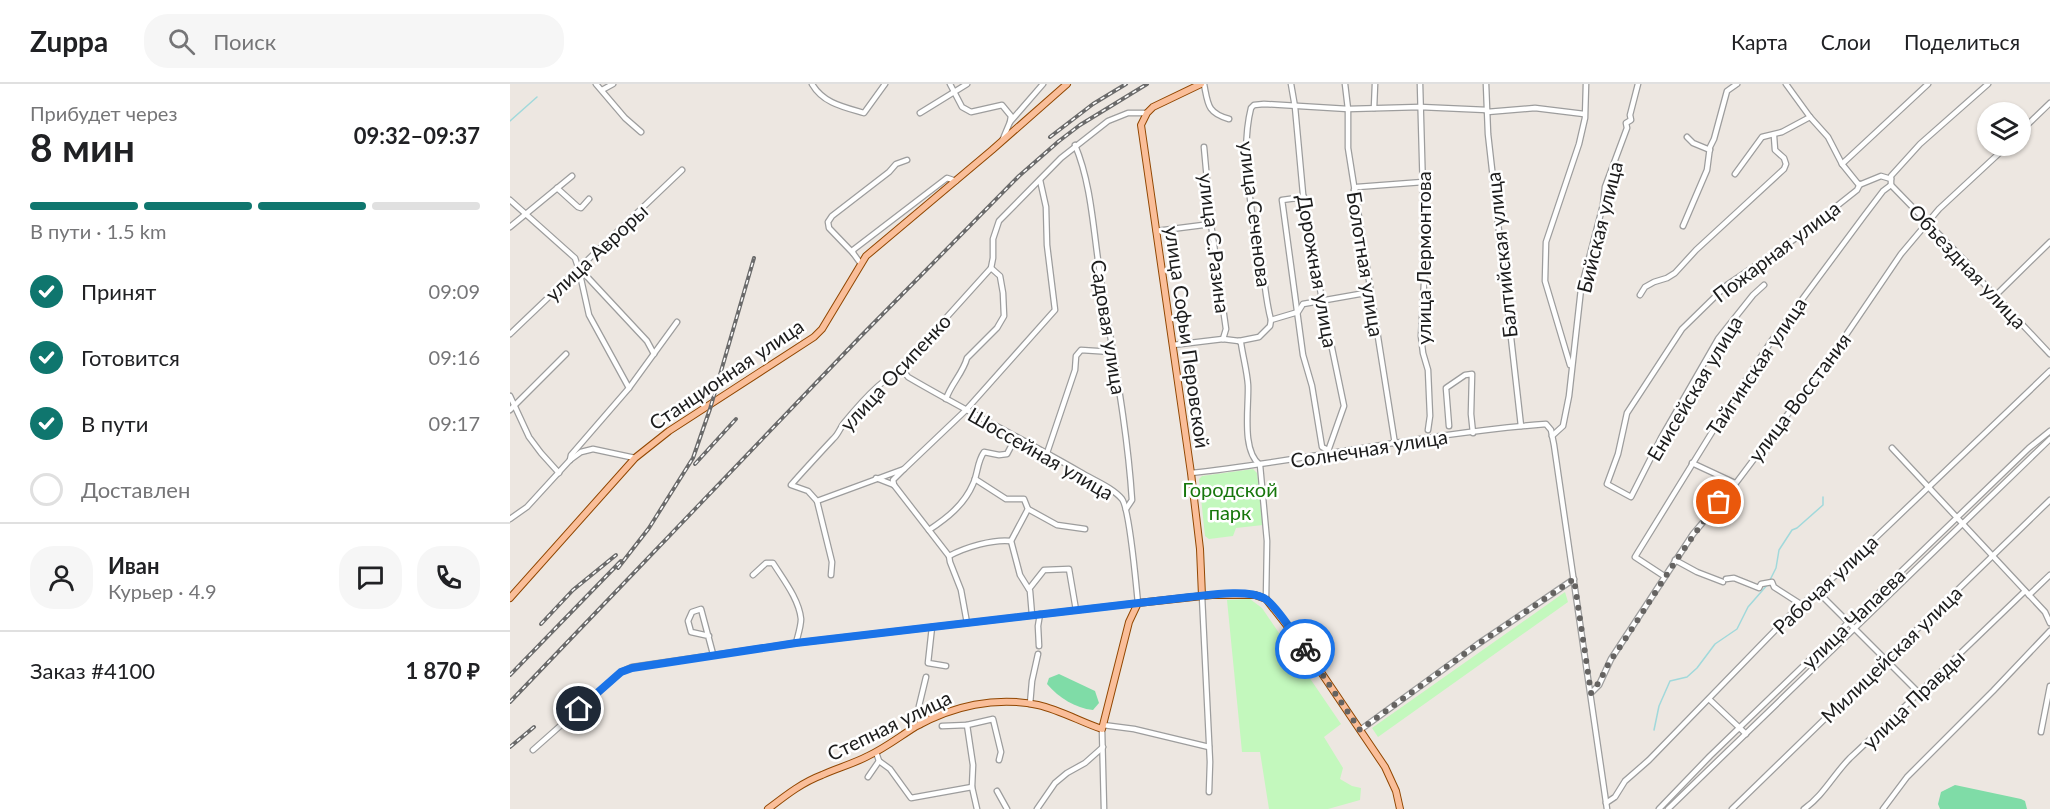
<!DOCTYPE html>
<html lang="ru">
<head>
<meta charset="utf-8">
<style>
  :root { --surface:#fff; --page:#f6f6f6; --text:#202124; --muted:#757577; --line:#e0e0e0; --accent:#0f766e }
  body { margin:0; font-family:Lato,sans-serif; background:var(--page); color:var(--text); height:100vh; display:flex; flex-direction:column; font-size:22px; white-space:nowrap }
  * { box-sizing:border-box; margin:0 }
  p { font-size:20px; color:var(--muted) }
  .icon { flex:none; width:33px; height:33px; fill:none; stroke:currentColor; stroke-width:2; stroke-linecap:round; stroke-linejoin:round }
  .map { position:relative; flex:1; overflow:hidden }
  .sheet { display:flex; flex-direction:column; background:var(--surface); width:510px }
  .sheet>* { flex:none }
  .tools { position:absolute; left:1467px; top:18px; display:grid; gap:12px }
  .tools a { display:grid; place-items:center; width:54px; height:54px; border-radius:50%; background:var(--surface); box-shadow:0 2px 4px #0004; font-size:30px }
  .pin { position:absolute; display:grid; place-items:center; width:51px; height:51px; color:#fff; margin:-26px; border:3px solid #fff; border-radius:50%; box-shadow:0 2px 6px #0007 }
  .courier { position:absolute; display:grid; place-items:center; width:60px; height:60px; margin:-30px; border:4px solid #1a73e8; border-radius:50%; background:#fff; color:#222; box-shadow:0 2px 8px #0007 }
  .summary em { font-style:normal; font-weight:700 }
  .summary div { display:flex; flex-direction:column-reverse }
  .summary { display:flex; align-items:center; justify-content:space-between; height:102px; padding:0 30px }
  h1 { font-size:39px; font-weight:700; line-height:45px }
  .bar { display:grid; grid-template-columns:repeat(4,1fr); gap:9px 6px; align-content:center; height:72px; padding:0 30px }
  .bar i { height:8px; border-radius:4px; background:var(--line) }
  .bar .current { background:var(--accent) }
  .bar p { grid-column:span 4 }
  .line { display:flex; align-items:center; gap:15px; padding:0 30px; border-top:2px solid var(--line) }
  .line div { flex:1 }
  .round { display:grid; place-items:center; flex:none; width:63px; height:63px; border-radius:24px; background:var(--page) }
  ol { padding:0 30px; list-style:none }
  li { display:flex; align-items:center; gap:18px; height:66px }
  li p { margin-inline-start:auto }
  li .icon { padding:6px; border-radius:50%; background:var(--accent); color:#fff; stroke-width:4 }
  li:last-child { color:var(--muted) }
  li i { width:33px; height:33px; border:3px solid var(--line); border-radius:50% }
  header { display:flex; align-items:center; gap:36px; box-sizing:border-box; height:84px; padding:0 30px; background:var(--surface); border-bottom:2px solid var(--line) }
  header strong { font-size:28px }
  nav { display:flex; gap:33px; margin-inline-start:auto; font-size:21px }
  .search { width:420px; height:54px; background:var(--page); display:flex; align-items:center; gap:15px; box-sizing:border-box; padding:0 21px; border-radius:24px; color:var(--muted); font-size:22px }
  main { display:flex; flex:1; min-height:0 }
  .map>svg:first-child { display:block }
</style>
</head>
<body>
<header>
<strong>Zuppa</strong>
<div class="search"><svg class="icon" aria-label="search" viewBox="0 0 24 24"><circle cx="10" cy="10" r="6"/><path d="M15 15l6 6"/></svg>Поиск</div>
<nav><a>Карта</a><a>Слои</a><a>Поделиться</a></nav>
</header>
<main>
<section class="sheet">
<div class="summary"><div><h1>8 мин</h1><p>Прибудет через</p></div><em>09:32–09:37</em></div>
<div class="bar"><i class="current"></i><i class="current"></i><i class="current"></i><i></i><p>В пути · 1.5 km</p></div>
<ol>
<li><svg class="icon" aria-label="check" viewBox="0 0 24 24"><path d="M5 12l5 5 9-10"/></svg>Принят<p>09:09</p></li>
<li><svg class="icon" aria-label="check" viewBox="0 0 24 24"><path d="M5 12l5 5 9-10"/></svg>Готовится<p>09:16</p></li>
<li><svg class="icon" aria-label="check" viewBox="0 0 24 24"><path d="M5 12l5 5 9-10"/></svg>В пути<p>09:17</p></li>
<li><i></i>Доставлен</li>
</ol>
<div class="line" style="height:108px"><a class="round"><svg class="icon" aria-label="person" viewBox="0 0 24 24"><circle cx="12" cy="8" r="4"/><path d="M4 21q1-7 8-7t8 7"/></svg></a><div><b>Иван</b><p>Курьер · 4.9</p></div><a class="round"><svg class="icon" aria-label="chat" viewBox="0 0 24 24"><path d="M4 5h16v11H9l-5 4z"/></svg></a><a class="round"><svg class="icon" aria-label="phone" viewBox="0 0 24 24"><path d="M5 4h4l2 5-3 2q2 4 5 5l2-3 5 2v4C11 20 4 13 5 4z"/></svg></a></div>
<div class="line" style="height:78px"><div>Заказ #4100</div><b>1 870 ₽</b></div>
</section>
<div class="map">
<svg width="1540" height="725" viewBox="0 0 1540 725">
  <rect width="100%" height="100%" fill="#ede7e1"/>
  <g fill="#c3f8bd">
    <path d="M743,385L747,389L753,441L726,444L723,452L699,455L695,452L689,395L692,392Z"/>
    <path d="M1055,508L1058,518L868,653L862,644Z"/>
    <path d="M740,515L752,524L831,640L814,653L833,684L830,695L842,702L851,704L850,716L818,725H759L750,668H732L717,516Z"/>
  </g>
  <g fill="#7fdca7">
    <path d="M549,590L585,607L589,619L583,626C565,624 549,614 537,600L539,594Z"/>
    <path d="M1445,701L1511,715L1515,717L1517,725H1430L1428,720L1431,708Z"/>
  </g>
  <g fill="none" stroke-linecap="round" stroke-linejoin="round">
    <g stroke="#a1d9db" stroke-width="1.5">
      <path d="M0,37L27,13"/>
      <path d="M1260,496L1266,484L1269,466L1282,446L1287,444L1313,421V413"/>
      <path d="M1144,646L1149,622L1160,597L1177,593L1187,584L1205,560L1227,545L1238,523L1258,500"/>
    </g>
    <defs>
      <g id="minor">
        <path d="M86,0L115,34L131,48"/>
        <path d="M302,0C313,19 333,23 354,29L375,0"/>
        <path d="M440,0L452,23L461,28L492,21L501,32L500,38"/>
        <path d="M694,0C698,20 697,29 719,35"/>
        <path d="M781,0L785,23L793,110L812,216L834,322L817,370"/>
        <path d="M835,0L838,25V64L885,360"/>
        <path d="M910,0L915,181L911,252L913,269L918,286L920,332L918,346"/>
        <path d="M976,0L978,50L1011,342"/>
        <path d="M1276,0L1300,33L1318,53L1332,80L1349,101L1371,92L1381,95"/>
        <path d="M1478,0L1410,60L1381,92V101L1458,180L1461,186L1540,270"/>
        <path d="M92,6L103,0"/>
        <path d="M864,24L865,0"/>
        <path d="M977,28L1025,24L1074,30"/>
        <path d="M410,29L457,0"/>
        <path d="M1510,48L1540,19"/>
        <path d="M1177,53L1183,59L1200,66"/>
        <path d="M492,57L500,38L533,0"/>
        <path d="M565,61C581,99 583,143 589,183C601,261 617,338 622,416L616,425"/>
        <path d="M694,63L701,140L716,245L713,255"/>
        <path d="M1332,80L1418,0"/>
        <path d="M1225,90L1252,53L1272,48L1300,33"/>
        <path d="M47,104L68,123L71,124L79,115"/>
        <path d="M844,106L847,103L913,98"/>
        <path d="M794,113L772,116L773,123L793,271L802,302L812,363L818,366"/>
        <path d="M0,116L65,174L68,183L137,257L144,270"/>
        <path d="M1173,142L1197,86L1200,63L1204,55L1217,7L1227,0"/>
        <path d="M0,143L62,92"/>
        <path d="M646,147L701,140"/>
        <path d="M343,169L319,144L318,138L322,132L379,88L386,80L397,76"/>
        <path d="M351,180L343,169V166L437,94L446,97"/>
        <path d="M69,186L79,231L119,304"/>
        <path d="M1254,201L1243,211L1208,255L1151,354L1121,413L1097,400L1108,370L1117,329L1172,245L1217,201L1289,152L1347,106L1350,100"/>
        <path d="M1130,211L1135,203L1144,198L1157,194L1165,189L1186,166L1274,85L1276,80L1274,74L1265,66L1264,52"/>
        <path d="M1485,212L1540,158"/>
        <path d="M761,236C756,218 755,200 752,181C751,175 748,169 747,163C741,119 730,68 741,24L744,21L754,20L838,25L910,23L977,26"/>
        <path d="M0,250L172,86"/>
        <path d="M729,257L731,259C733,273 737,287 738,301C739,323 731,366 750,381L757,457L756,515"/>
        <path d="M663,261L713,255L729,257L749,253L760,242L761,236L788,228L793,220L861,208"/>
        <path d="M1060,281L1035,197L1036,158L1069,60L1075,34L1076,0"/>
        <path d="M393,286L399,275L481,184L483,174V155L489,137L551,74L598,37L618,29H637"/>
        <path d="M0,312L19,353L31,369L49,389"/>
        <path d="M436,315C441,300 453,289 457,274L487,244L494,232L493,209L490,192L481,184"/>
        <path d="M0,326L56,270"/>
        <path d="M939,342L936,304L955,291L962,290L961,330L963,349"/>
        <path d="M1042,352L1053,342L1059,312L1071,205L1093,121L1095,103L1117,44L1116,39L1121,36L1120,31L1128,0"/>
        <path d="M1382,364L1535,528L1540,539"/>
        <path d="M537,369L565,286L566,272L571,266L602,268"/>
        <path d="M60,376L61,371L119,304L167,238"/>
        <path d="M1182,379L1225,399"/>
        <path d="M394,385L456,326L545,226L537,161L536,123L530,96"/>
        <path d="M681,389C800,376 917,349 1036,340L1041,346L1044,361L1097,725"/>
        <path d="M366,394L384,401L439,472L440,478L451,506L457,539"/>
        <path d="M465,395L496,415H514L518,425L501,457L510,491L520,507L522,531"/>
        <path d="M384,401L383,396L394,385L307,417L298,407L281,401C295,385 309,370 323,355C328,351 330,344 334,339C347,323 373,292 393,286"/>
        <path d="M307,417L322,478L321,491"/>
        <path d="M518,425L547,441L575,445"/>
        <path d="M0,435L17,423L60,376L71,368L83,365L125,374"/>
        <path d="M419,446C437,434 454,421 463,400C468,389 467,378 474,368L489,371L497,370L506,353"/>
        <path d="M439,472C456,463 483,455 501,457"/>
        <path d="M1165,476L1187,488L1213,498"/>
        <path d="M243,491L256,479H263C273,495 289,515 291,535C291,542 288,551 286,559"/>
        <path d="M1154,492L1125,473L1128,468L1204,345L1262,256L1354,132L1373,107L1381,101"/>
        <path d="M1216,495L1224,494L1249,504L1251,500L1262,498L1264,503L1292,521"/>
        <path d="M519,505L534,486L559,485L566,526"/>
        <path d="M1308,508L1409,609"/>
        <path d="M1519,511L1540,491"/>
        <path d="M692,512L700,678L699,708"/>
        <path d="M422,543L418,579L436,582"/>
        <path d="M199,552L181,548L178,537L182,528L191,525L203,570"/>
        <path d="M529,562L528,542L530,530"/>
        <path d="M1081,609L1089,601L1101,575L1183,450L1223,403L1323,270L1391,170L1429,125L1497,62"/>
        <path d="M1199,615L1236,650"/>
        <path d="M520,620L522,597L528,570"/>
        <path d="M410,641L409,622L416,593"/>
        <path d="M457,641L483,635L491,668L489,676"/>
        <path d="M593,641L624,645L699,663"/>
        <path d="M432,642L457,641L463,681L462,703L467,725"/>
        <path d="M592,645L594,725"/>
        <path d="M850,646L968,560L1064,495"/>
        <path d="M1531,648L1540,602"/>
        <path d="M23,666L111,588L122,583L286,559L628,519C626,501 620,426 612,415C602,403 583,396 570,388C513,355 454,326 398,293L393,286"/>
        <path d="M366,668L369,677L380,685L401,714L462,703"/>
        <path d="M358,693L369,677"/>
        <path d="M487,707L497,725"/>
        <path d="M1096,719L1105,713L1115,697L1139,676L1278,533L1335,483L1540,287"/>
        <path d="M527,725L545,699L557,689L575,679L593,663"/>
        <path d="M1149,725L1200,672L1519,364L1540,347"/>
        <path d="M1158,725L1540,355"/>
        <path d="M1222,725L1540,416"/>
        <path d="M1294,725C1313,712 1324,690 1340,674C1399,619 1457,563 1515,507"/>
        <path d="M1373,725L1397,693L1483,607L1540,547"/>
      </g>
      <g id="major">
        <path d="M691,0L643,23L637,29L631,41L681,389L690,465L692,512"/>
        <path d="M0,514L125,374L159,347L304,253L312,245L356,172L482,66L557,0"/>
        <path d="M258,725C275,712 291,699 312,691C327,684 343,680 358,672C375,664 389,653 405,643C442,622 486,612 528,621C550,626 571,638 592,645L619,538L628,519L702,511H745L756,515L796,566L875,683L886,707L890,725"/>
      </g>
    </defs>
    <use href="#minor" stroke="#9d9d9d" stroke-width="7"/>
    <use href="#major" stroke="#914702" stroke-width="8"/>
    <use href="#minor" stroke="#fff" stroke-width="4.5"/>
    <use href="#major" stroke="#fabe99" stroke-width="6"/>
    <defs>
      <g id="rail">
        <path d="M540,53L583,20L616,0"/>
        <path d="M185,380L226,335"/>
        <path d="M108,484L139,444L183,374L200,325L244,174"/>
        <path d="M31,540L63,506L106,471"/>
        <path d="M0,591L111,477"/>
        <path d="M0,618L351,252L509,92L549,57L570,41L637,0"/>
        <path d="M0,663L24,643"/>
      </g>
    </defs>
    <use href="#rail" stroke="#6a6a6a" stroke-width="4"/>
    <use href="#rail" stroke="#fff" stroke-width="1.5" stroke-dasharray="4.5" stroke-linecap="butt"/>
  </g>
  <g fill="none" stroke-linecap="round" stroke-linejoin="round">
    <path stroke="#656361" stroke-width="6" stroke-dasharray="0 10.8" d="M795,565L850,646L968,560L1064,495L1081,609C1092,597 1095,583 1105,570C1140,519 1169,467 1209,418"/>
    <path stroke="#1a73e8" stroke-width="8" d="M69,625L111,588L122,584L286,559L680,513C699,511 737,505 754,514C765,520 786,553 795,565"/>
  </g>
  <g text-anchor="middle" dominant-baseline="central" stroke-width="5" stroke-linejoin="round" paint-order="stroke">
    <g font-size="20" fill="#1c1c1c" stroke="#fff">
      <text transform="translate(746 130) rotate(83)">улица Сеченова</text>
      <text transform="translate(1089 143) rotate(-76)">Бийская улица</text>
      <text transform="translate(705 159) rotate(83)">улица С.Разина</text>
      <text transform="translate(1266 167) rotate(-37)">Пожарная улица</text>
      <text transform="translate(86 168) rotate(-43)">улица Авроры</text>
      <text transform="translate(991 171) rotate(-96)">Балтийская улица</text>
      <text transform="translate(913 174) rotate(-90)">улица Лермонтова</text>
      <text transform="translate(856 180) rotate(81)">Болотная улица</text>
      <text transform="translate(1458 182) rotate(47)">Объездная улица</text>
      <text transform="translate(808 187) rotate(80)">Дорожная улица</text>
      <text transform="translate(599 243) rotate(81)">Садовая улица</text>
      <text transform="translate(678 253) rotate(82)">улица Софьи Перовской</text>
      <text transform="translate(1246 282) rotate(-56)">Тайгинская улица</text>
      <text transform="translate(385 288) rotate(-47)">улица Осипенко</text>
      <text transform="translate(216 290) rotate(-34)">Станционная улица</text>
      <text transform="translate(1184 304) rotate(-59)">Енисейская улица</text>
      <text transform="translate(1289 313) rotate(-53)">улица Восстания</text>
      <text transform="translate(859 364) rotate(-9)">Солнечная улица</text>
      <text transform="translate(531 369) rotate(30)">Шоссейная улица</text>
      <text transform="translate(1315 500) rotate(-43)">Рабочая улица</text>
      <text transform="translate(1343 534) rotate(-44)">улица Чапаева</text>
      <text transform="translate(1381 570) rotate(-44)">Милицейская улица</text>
      <text transform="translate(1403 615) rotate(-44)">улица Правды</text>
      <text transform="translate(379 641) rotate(-26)">Степная улица</text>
    </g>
    <g font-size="20" fill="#17770c" stroke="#fff">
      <text x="720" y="405">Городской<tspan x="720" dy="23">парк</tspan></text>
    </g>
  </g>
</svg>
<div class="tools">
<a><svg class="icon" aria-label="layers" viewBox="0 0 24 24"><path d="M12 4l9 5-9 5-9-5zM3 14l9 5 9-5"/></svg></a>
</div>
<div class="pin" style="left:1209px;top:418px;background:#ea580c"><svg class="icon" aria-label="bag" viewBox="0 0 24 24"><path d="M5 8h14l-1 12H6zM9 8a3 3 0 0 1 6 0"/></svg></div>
<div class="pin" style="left:69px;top:625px;background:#1f2937"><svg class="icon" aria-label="home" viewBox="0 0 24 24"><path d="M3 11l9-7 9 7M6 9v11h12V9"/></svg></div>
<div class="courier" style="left:795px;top:565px"><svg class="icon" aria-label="bike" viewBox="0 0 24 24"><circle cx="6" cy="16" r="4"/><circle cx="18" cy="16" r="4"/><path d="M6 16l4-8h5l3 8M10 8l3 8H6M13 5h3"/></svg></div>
</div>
</main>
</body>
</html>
